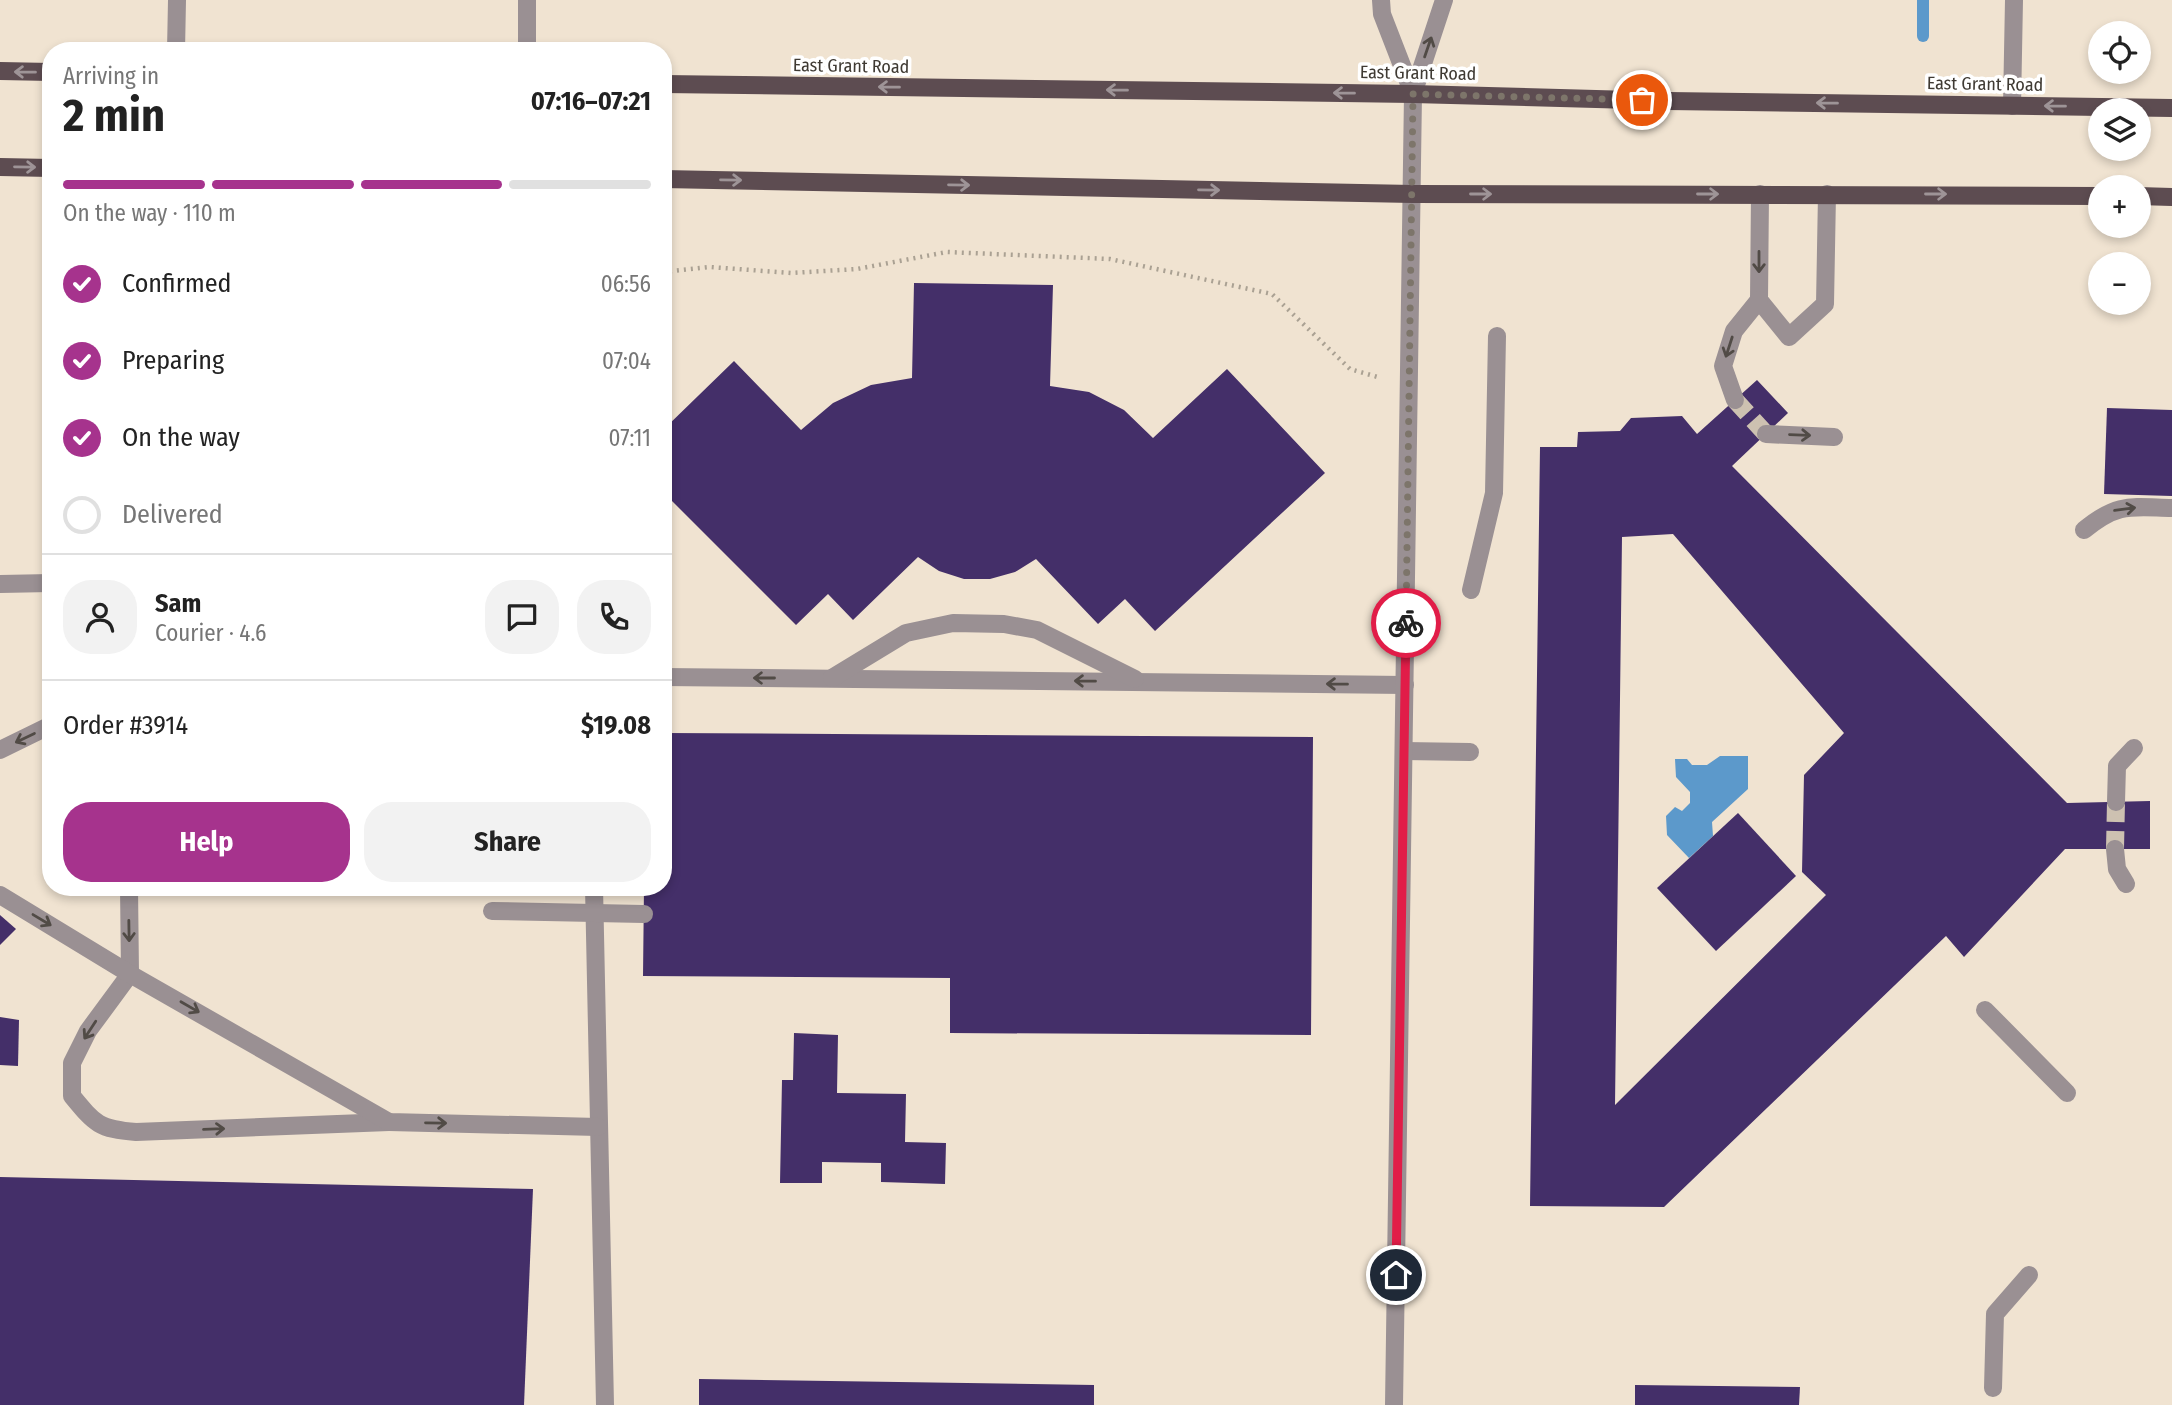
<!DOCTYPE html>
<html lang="en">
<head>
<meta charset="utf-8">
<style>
  :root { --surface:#fff; --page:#f2f2f2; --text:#222; --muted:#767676; --line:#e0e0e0; --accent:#a6338d }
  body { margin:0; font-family:"Fira Sans Condensed",sans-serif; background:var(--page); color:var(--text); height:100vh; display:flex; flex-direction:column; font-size:26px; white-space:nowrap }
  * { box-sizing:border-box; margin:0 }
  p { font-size:23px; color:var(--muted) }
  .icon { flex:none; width:38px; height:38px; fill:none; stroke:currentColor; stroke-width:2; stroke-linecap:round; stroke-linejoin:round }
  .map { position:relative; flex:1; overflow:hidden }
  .sheet { position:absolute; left:42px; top:42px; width:630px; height:854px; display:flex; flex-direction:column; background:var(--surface); border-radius:28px; box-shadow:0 4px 10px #0003 }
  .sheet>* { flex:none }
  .controls { position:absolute; left:2088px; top:21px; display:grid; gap:14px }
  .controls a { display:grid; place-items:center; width:63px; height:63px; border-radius:50%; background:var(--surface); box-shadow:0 4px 10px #0003; font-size:35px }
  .pin { position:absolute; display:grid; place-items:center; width:60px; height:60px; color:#fff; margin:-30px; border:4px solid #fff; border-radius:50%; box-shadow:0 2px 7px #0007 }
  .courier { position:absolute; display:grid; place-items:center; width:70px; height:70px; margin:-35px; border:5px solid #e11d48; border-radius:50%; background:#fff; color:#222; box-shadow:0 2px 9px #0007 }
  .overview em { font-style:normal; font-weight:700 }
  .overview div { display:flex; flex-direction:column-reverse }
  .overview { display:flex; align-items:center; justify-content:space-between; height:119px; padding:0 21px }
  h1 { font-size:46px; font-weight:700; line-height:52px }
  .bar { display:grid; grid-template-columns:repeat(4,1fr); gap:10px 7px; align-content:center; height:84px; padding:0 21px }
  .bar i { height:9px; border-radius:5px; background:var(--line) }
  .bar .selected { background:var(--accent) }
  .bar p { grid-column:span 4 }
  .line { display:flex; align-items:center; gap:18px; padding:0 21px; border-top:2px solid var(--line) }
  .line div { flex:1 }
  .round { display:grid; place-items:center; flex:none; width:74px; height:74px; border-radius:28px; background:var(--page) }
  ol { padding:0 21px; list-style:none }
  li { display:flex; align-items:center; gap:21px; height:77px }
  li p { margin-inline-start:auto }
  li .icon { padding:7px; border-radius:50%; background:var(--accent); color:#fff; stroke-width:4 }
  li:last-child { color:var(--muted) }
  li i { width:38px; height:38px; border:4px solid var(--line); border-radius:50% }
  .button { display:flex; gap:14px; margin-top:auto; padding:14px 21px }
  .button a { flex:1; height:80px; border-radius:28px; background:var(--accent); color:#fff; font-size:28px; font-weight:700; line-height:80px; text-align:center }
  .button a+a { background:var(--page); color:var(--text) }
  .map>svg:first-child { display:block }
</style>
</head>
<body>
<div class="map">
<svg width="2172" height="1405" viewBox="0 0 2172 1405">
  <rect width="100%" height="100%" fill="#f0e3d1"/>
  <path fill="#5c99cb" d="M1720,756H1748V789L1712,822L1713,836L1689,858L1667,835L1666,816L1675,807L1682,811L1690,803V792L1676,777L1675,759H1687L1692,765H1707Z"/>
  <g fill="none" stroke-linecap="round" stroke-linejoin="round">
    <path stroke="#5c99cb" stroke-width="12" d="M1923,0V36"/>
  </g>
  <g fill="#442f69" fill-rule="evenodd">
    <path d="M914,283L1053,285L1050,386L1089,392L1124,410L1153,438L1227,369L1325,473L1155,631L1125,599L1098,624L1036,559L1015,572L990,579H964L939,571L918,557L853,620L828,594L796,625L663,492V430L734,361L801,430L833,403L871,385L912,378Z"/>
    <path d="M1757,380L1788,413L1732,466L2067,803L2150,801V849H2065L1964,957L1946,936L1664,1207L1530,1206L1540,447H1577L1578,432L1620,431L1631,418L1682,416L1697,434ZM1673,534L1844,733L1804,775L1802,872L1826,895L1615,1105L1622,537Z"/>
    <path d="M2107,408L2172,410V496L2104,494Z"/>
    <path d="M663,733L1313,737L1311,1035L950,1033V978L643,976L644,887H663Z"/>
    <path d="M1738,813L1796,876L1716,951L1657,888Z"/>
    <path d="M0,915L16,929L0,945Z"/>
    <path d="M0,1017L19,1020L18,1066L0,1065Z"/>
    <path d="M794,1033L838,1035L837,1093L906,1094L905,1142L946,1143L945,1184L881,1182V1163L822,1162V1183H780L782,1080H793Z"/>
    <path d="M0,1177L533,1189L524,1405H0Z"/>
    <path d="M699,1379L1094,1385V1405H699Z"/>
    <path d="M1635,1385L1800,1387L1799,1405H1635Z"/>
  </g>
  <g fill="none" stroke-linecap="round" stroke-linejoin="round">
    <g stroke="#cdc1b1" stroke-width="18" stroke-dasharray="18 9" stroke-linecap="butt">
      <path d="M1735,400L1766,434"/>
      <path d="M2115,849L2116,802"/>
    </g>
    <path stroke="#aaa193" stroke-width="4.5" stroke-dasharray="2 5" stroke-linecap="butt" d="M663,272L710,267L791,273L857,269L947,252L1110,259L1272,294L1350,369L1381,378"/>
    <g stroke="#9a9093" stroke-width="18">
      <path d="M527,0V51"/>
      <path d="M1381,0L1382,14L1413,94"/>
      <path d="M176,51L177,0"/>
      <path d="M2012,106L2014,0"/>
      <path d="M1760,194L1759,300L1789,337L1825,304L1827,194"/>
      <path d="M1735,400L1723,366L1734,331L1759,300"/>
      <path d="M1766,434L1834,437"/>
      <path d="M2084,530C2118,502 2131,507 2172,508"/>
      <path d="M0,584L51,583"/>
      <path d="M1471,590L1494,493L1497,336"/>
      <path d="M663,677L1405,685"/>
      <path d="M832,678L906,633L953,623L1004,624L1037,630L1135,679"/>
      <path d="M0,750L51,725"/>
      <path d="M1404,751L1470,752"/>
      <path d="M2116,802L2117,766L2134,748"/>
      <path d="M2115,849L2117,869L2126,884"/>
      <path d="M129,887L130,974L88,1031L72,1063V1096C95,1124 99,1129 136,1132L389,1122"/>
      <path d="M594,887L605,1405"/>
      <path d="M0,895L130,974L389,1122L598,1127"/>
      <path d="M492,911L644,914"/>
      <path d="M1985,1010L2067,1093"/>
      <path d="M1993,1388L1995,1314L2029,1275"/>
      <path d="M1394,1405L1413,94L1444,0"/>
    </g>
    <g stroke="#5d4c51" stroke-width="18">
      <path d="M0,71L51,72"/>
      <path d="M663,84L1413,94L1668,101L2172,108"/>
      <path d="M0,167L51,168"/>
      <path d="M663,179L1413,194L2100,196"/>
      <path d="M2138,196L2172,197"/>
    </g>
  </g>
  <defs><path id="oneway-shaft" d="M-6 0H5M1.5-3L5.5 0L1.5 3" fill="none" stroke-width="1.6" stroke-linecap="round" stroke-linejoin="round" transform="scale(1.75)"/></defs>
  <g stroke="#514b46">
    <use href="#oneway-shaft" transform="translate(1428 47) rotate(-71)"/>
    <use href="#oneway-shaft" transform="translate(1759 262) rotate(90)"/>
    <use href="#oneway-shaft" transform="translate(1729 347) rotate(108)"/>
    <use href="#oneway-shaft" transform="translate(1800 435) rotate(2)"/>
    <use href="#oneway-shaft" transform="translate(2125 509) rotate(-8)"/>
    <use href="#oneway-shaft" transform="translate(764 678) rotate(-180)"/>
    <use href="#oneway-shaft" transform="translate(1085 681) rotate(-179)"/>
    <use href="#oneway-shaft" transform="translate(1337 684) rotate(-179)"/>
    <use href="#oneway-shaft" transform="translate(25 738) rotate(154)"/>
    <use href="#oneway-shaft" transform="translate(42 920) rotate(31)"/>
    <use href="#oneway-shaft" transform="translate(129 931) rotate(89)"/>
    <use href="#oneway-shaft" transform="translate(190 1007) rotate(30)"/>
    <use href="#oneway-shaft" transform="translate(90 1030) rotate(123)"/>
    <use href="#oneway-shaft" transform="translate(436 1123) rotate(1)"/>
    <use href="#oneway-shaft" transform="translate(214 1129) rotate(-2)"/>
  </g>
  <g stroke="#9e9497">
    <use href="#oneway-shaft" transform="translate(25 72) rotate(-179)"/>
    <use href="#oneway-shaft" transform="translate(889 87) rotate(-179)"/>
    <use href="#oneway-shaft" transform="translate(1117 90) rotate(-179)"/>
    <use href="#oneway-shaft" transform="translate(1344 93) rotate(-179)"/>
    <use href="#oneway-shaft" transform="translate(1827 103) rotate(-179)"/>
    <use href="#oneway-shaft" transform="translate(2055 106) rotate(-179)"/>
    <use href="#oneway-shaft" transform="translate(25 167) rotate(1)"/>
    <use href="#oneway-shaft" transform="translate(731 180) rotate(1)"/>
    <use href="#oneway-shaft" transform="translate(959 185) rotate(1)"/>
    <use href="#oneway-shaft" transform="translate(1209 190) rotate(1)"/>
    <use href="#oneway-shaft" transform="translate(1481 194)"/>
    <use href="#oneway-shaft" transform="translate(1708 194)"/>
    <use href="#oneway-shaft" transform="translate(1936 194)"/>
  </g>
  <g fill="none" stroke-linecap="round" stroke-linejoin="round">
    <path stroke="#7d756a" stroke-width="7" stroke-dasharray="0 12.6" d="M1406,623L1413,94L1642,100"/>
    <path stroke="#e11d48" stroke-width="9" d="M1396,1275L1406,623"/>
  </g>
  <g text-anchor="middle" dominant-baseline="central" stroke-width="7" stroke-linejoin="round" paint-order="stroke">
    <g font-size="18" fill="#3f3a33" stroke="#fff">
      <text transform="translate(851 66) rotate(1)">East Grant Road</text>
      <text transform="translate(1418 73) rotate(1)">East Grant Road</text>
      <text transform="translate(1985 84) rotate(1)">East Grant Road</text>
    </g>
  </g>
</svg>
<div class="controls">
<a><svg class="icon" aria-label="locate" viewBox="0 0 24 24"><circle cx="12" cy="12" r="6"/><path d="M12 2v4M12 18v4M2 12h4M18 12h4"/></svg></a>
<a><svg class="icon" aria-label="layers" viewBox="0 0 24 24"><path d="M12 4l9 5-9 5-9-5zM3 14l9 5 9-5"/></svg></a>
<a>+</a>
<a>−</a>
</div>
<div class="pin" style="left:1642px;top:100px;background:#ea580c"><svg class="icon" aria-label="bag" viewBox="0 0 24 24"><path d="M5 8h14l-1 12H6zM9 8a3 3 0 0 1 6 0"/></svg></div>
<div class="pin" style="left:1396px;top:1275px;background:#1f2937"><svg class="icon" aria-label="home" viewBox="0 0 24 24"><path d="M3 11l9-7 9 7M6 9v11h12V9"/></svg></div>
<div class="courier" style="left:1406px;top:623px"><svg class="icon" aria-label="bike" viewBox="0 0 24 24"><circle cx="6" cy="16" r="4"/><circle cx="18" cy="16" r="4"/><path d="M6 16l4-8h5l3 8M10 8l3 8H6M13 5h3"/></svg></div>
<section class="sheet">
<div class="overview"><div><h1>2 min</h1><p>Arriving in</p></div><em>07:16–07:21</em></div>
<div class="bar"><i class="selected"></i><i class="selected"></i><i class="selected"></i><i></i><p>On the way · 110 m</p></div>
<ol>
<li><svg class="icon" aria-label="check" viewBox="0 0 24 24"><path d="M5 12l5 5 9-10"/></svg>Confirmed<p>06:56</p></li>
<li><svg class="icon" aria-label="check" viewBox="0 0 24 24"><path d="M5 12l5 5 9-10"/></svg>Preparing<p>07:04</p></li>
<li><svg class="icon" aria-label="check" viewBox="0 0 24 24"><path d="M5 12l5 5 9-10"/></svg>On the way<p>07:11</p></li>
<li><i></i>Delivered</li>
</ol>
<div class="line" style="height:126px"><a class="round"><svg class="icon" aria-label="person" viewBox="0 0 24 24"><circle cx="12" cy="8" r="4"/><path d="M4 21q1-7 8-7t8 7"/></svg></a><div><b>Sam</b><p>Courier · 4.6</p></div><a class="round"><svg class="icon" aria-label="chat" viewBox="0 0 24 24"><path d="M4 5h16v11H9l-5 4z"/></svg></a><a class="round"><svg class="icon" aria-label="phone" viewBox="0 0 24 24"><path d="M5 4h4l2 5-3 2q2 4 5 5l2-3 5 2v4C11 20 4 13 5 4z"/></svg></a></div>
<div class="line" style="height:91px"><div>Order #3914</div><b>$19.08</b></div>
<div class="button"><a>Help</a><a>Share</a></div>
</section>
</div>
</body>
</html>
